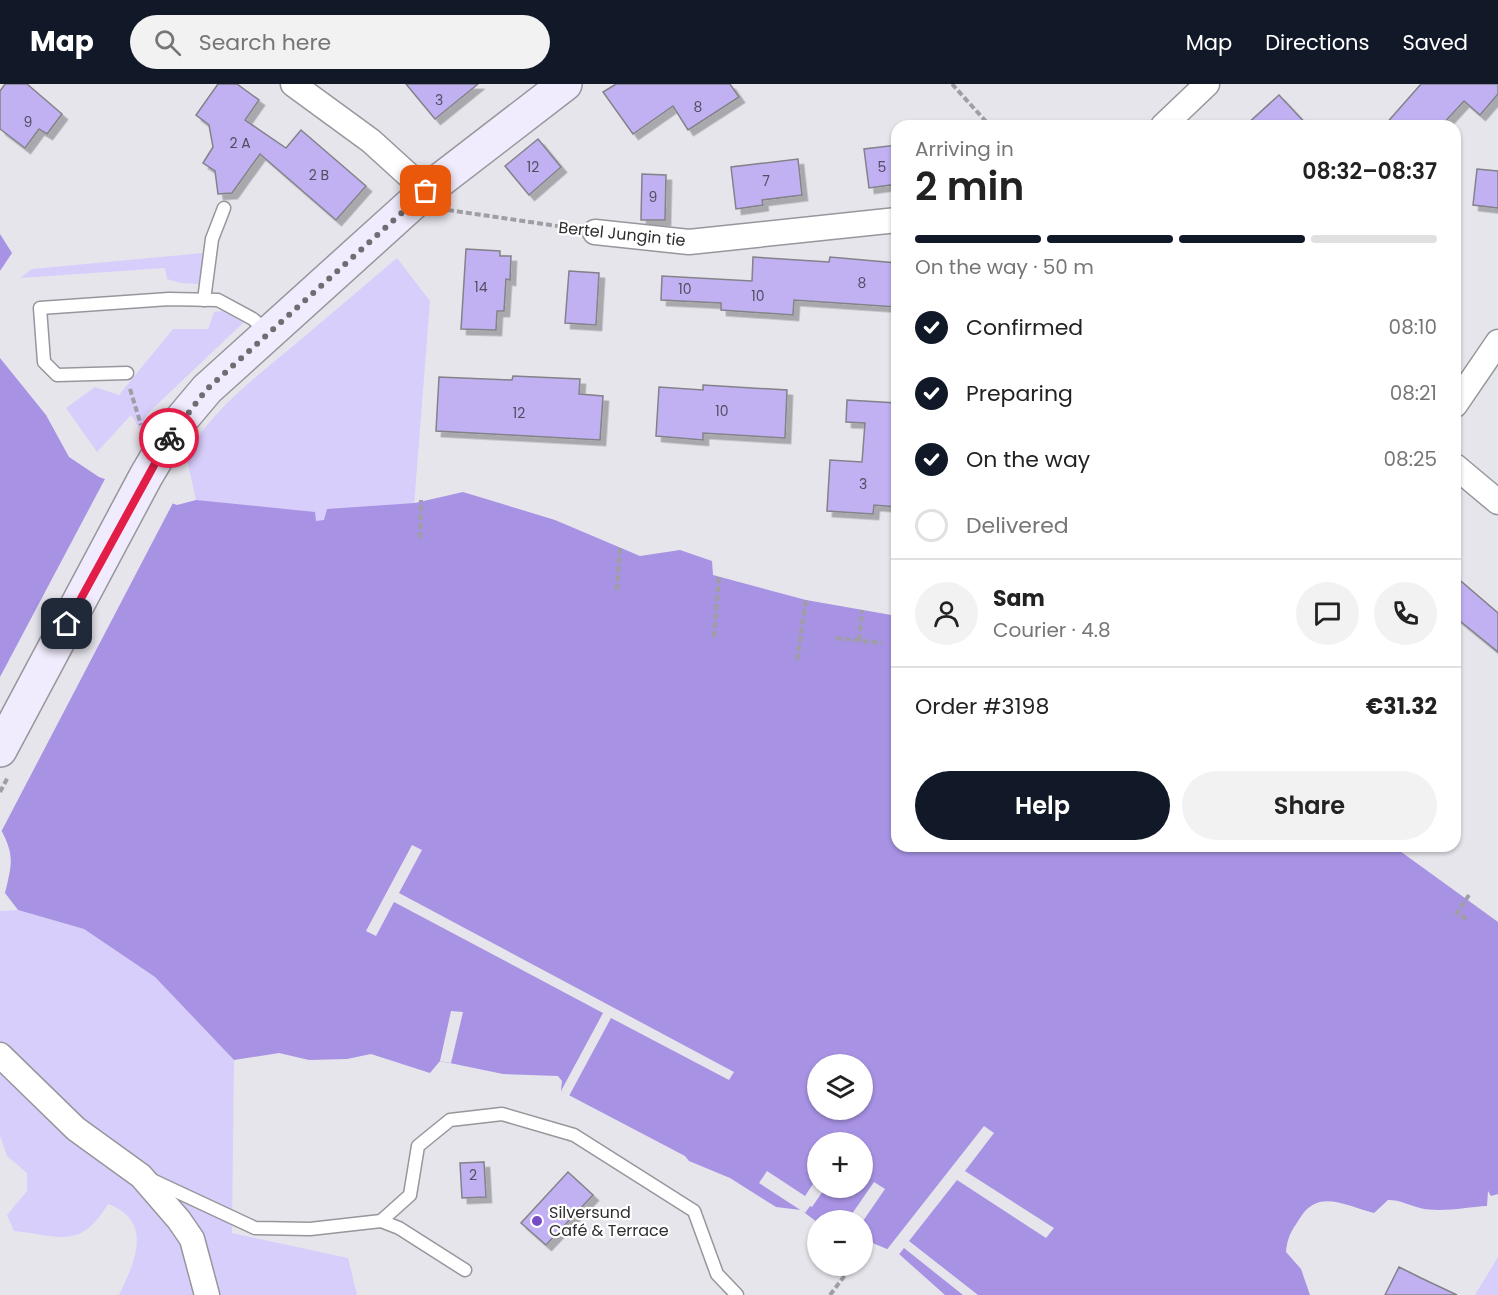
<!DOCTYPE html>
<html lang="en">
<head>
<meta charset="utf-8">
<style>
  :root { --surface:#fff; --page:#f2f2f2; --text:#222; --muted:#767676; --line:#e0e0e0; --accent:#111827 }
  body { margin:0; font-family:Poppins,sans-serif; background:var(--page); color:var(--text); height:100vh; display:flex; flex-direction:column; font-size:22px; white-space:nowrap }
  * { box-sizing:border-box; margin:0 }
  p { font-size:20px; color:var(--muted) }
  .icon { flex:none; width:33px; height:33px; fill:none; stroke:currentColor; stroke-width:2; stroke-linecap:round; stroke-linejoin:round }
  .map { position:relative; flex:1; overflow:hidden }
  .panel { position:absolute; left:891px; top:36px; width:570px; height:732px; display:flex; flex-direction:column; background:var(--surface); border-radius:18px; box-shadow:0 2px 4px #0004 }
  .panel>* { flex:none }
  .tools { position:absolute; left:807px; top:970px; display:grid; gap:12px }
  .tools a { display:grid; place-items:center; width:66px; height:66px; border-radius:50%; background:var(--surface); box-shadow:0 2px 4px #0004; font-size:30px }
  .pin { position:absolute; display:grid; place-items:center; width:51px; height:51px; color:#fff; margin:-26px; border-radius:12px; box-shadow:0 3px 9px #0006 }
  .courier { position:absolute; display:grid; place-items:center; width:60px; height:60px; margin:-30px; border:4px solid #e11d48; border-radius:50%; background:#fff; color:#222; box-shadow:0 2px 8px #0007 }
  .headline em { font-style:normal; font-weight:600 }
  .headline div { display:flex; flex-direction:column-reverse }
  .headline { display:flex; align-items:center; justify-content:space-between; height:102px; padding:0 24px }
  h1 { font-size:39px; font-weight:600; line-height:45px }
  .bar { display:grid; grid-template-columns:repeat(4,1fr); gap:9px 6px; align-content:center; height:72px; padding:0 24px }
  .bar i { height:8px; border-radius:4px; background:var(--line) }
  .bar .on { background:var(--accent) }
  .bar p { grid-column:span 4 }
  .line { display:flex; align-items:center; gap:15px; padding:0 24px; border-top:2px solid var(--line) }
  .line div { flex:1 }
  .round { display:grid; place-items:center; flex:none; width:63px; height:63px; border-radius:32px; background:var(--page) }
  ol { padding:0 24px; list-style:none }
  li { display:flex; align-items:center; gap:18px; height:66px }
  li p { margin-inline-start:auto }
  li .icon { padding:6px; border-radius:50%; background:var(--accent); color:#fff; stroke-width:4 }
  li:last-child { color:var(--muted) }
  li i { width:33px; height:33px; border:3px solid var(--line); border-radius:50% }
  .cta { display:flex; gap:12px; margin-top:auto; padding:12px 24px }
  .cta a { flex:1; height:69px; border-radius:36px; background:var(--accent); color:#fff; font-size:24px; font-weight:600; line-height:69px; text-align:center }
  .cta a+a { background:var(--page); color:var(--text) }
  header { display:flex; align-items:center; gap:36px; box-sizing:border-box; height:84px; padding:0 30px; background:var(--accent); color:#fff }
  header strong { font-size:28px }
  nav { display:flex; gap:33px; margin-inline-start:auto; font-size:21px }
  .search { width:420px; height:54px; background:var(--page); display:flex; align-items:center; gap:15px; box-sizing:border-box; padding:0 21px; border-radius:33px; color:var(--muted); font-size:22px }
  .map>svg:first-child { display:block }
</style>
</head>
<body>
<header>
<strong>Map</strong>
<div class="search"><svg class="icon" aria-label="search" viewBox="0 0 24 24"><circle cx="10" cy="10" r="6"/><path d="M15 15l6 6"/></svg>Search here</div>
<nav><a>Map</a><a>Directions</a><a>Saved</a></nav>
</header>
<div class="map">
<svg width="1498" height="1211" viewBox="0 0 1498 1211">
  <defs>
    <filter id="shadow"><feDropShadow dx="5.5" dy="5.5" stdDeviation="0" flood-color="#0004"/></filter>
  </defs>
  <rect width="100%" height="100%" fill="#e6e5ec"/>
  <g fill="#d8cefb">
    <path d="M203,169L202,194L198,200L181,199L167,195L165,184L20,194L32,185Z"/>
    <path d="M397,174L430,217L413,435L345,450L189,426L196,416L186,371C212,327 253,295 292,263C327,233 362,204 397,174Z"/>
    <path d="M222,227L244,238L147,330L140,345L131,331L97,368L66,324L95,303L119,311L173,245H208L214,228Z"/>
    <path d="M18,826L84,845L155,893L234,976L232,1149L348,1174L357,1211H119C135,1178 154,1137 108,1120C80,1166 61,1152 14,1147L7,1131L27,1107V1089L7,1072L0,1052V827Z"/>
    <path d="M1498,1173V1211H1475Z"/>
  </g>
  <g fill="#a792e3" fill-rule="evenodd">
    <path d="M0,150L12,169L0,187Z"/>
    <path d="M0,274L46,331L69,373L99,393L177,421L196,416L315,428L316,437L324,436L327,425L415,419L463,408L555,436L640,472L680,466L712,477L713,491L806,516L897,532V762H1393L1498,838V1110L1491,1112L1488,1107L1487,1122C1467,1123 1440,1129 1420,1124C1408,1121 1401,1116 1388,1116L1374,1129C1346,1122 1318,1104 1300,1134C1291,1148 1288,1151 1286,1168L1301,1185L1310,1211H945L899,1170L863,1155L862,1137L817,1138L801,1126L776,1123L730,1094L689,1077L685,1072L561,1007L562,997L558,992L503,990L440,977L430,989L371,970L347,975L309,976L279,969L234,976L155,893L84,845L18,826L5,809C12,780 15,771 0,744ZM818,981H862V1026H818ZM818,1059H862V1104H818Z"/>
  </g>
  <g fill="#e6e5ec">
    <path d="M106,393L174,417L0,750V593Z"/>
    <path d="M412,761L422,766L399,809L734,988L729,996L611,934L569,1012L561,1007L603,929L394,818L376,852L366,847Z"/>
    <path d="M451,927L463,928L451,979L440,977Z"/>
    <path d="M984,1042L994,1049L965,1087L1054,1144L1046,1154L957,1096L909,1157L978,1211H963L904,1164L897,1173L885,1168Z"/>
    <path d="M767,1087L805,1112L817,1094L818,1104H825L812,1123L810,1122L805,1129L759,1099Z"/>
    <path d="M874,1098L885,1105L863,1137H847Z"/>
  </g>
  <g fill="#c1b1f3" stroke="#838288" stroke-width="1.5" filter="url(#shadow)">
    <path d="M5,0H27L62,30L47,50L39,45L25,64L0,45V7Z"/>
    <path d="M218,0H237L259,16L245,36L286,64L301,46L366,102L336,136L260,70L232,109L218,110L215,87L203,79L213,63L209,41L196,31Z"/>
    <path d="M406,0H478L435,35Z"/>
    <path d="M616,0H730L739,13L688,46L673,22L633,50L603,8Z"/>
    <path d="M1421,0H1498V10L1480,31L1464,17L1441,42H1384Z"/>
    <path d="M1279,11L1308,42H1245Z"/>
    <path d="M538,55L561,83L529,111L505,82Z"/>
    <path d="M897,61V100L869,104L864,65Z"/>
    <path d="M798,75L802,111L762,116L763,121L736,125L731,83Z"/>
    <path d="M1477,85L1498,87V124L1473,121Z"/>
    <path d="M642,90L666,91L665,136H641Z"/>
    <path d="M466,165L500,167V172H511L510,196L506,195L504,227H497L496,246L461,245Z"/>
    <path d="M753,173L829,178L830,173L897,179V223L794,216L793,231L721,226V219L661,216L662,192L752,197Z"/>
    <path d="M569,187L599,189L596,241L565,239Z"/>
    <path d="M513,292L580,295L579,310L603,312L600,356L436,347L439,293L512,296Z"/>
    <path d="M703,301L787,306L785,354L703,349V356L656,352L659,303L703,306Z"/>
    <path d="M847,316L897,319V423L874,421L873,430L827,427L830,376L862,378L865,339L846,338Z"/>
    <path d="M1455,492L1498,529V568L1455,533Z"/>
    <path d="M484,1078L486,1113L462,1114L460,1079Z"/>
    <path d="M568,1088L593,1111L546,1161L521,1139Z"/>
    <path d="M1399,1183L1421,1194L1457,1211H1385Z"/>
  </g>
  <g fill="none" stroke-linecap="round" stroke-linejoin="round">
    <defs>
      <g id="lane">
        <path d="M204,216L212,155L224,124"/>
        <path d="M127,289L57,291L44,278L40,224L169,215L218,216L253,235L268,248"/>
        <path d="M150,1095L255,1144L310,1145L381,1137L399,1144L465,1186"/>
        <path d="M381,1137L410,1111L418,1062L450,1036L502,1030L574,1051L694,1127L717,1190L737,1211"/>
      </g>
      <g id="street">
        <path d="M293,0L371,57L426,107"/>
        <path d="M1163,42L1207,0"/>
        <path d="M595,148L689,158L897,136"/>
        <path d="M1455,321L1498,258"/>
        <path d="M1455,382L1498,418"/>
        <path d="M0,971L76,1045L141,1092L179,1136L192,1155L207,1211"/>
      </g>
      <path id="secondary" d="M0,666L146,392L175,343L207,305L426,107L565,0"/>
    </defs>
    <use href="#lane" stroke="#97969c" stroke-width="15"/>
    <use href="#street" stroke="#97969c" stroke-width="27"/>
    <use href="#secondary" stroke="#97969c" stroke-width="36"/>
    <g stroke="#9f9ea4" stroke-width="4" stroke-dasharray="6 3" stroke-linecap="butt">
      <path d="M952,0L990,42"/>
      <path d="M448,126L571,144"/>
      <path d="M130,305L141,341"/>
      <path d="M420,454L421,416"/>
      <path d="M617,506L620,464"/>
      <path d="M714,553L719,492"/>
      <path d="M836,554L882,559"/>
      <path d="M859,556L862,526"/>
      <path d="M797,576L806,516"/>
      <path d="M0,708L8,693"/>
      <path d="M1466,835L1457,829L1469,811"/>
      <path d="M862,1167L870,1158"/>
      <path d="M830,1211L852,1182"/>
    </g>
    <use href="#lane" stroke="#fff" stroke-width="12"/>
    <use href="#street" stroke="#fff" stroke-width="24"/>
    <use href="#secondary" stroke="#f0ecfd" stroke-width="33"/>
  </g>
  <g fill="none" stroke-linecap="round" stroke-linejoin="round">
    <path stroke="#6e6d72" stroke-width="6" stroke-dasharray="0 10.8" d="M169,354L207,305L426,107"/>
    <path stroke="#e11d48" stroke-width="8" d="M67,540L169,354"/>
  </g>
  <circle fill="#764dc6" stroke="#fff" stroke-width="2" cx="537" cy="1137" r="6"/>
  <g text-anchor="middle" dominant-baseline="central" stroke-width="4.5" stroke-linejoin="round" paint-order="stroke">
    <g font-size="14" fill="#534e61">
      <text x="439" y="16">3</text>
      <text x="698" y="23">8</text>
      <text x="28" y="38">9</text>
      <text x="240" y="59">2 A</text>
      <text x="533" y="83">12</text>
      <text x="882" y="83">5</text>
      <text x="319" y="91">2 B</text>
      <text x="766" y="97">7</text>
      <text x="653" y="113">9</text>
      <text x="862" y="199">8</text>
      <text x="481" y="203">14</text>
      <text x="685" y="205">10</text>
      <text x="758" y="212">10</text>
      <text x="722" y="327">10</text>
      <text x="519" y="329">12</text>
      <text x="863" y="400">3</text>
      <text x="473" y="1091">2</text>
    </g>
    <g font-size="16" fill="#2e2d30" stroke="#fff">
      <text transform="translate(622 150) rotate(6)">Bertel Jungin tie</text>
    </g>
    <g font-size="16" fill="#2e2d30" stroke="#fff" text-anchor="start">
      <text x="549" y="1128">Silversund<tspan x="549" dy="18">Café &amp; Terrace</tspan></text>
    </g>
  </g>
</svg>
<div class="tools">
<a><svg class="icon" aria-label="layers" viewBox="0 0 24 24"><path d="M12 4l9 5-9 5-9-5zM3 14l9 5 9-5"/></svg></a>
<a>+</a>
<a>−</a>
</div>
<div class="pin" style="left:426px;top:107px;background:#ea580c"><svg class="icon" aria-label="bag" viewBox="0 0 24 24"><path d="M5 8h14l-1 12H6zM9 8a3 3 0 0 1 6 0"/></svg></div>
<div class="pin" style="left:67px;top:540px;background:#1f2937"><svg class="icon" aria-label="home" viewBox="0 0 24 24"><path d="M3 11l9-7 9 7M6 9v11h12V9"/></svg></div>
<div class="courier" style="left:169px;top:354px"><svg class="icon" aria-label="bike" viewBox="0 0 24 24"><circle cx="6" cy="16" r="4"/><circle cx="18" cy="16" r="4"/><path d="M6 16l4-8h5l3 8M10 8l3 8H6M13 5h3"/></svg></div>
<section class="panel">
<div class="headline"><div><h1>2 min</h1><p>Arriving in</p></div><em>08:32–08:37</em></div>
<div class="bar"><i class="on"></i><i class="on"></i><i class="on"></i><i></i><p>On the way · 50 m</p></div>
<ol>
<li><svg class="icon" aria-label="check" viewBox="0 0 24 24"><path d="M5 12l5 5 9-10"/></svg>Confirmed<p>08:10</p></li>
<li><svg class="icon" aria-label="check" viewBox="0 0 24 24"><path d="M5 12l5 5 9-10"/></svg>Preparing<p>08:21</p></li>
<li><svg class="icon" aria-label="check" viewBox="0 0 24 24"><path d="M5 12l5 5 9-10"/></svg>On the way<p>08:25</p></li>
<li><i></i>Delivered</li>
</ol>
<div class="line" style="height:108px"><a class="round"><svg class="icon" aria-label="person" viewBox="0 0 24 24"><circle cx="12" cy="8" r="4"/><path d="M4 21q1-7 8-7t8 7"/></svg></a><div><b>Sam</b><p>Courier · 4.8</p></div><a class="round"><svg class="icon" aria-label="chat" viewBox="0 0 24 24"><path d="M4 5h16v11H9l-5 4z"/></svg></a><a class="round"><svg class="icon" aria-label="phone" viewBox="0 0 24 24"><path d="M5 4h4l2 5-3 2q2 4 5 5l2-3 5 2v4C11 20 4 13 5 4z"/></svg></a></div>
<div class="line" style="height:78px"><div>Order #3198</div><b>€31.32</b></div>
<div class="cta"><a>Help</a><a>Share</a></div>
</section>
</div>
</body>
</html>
